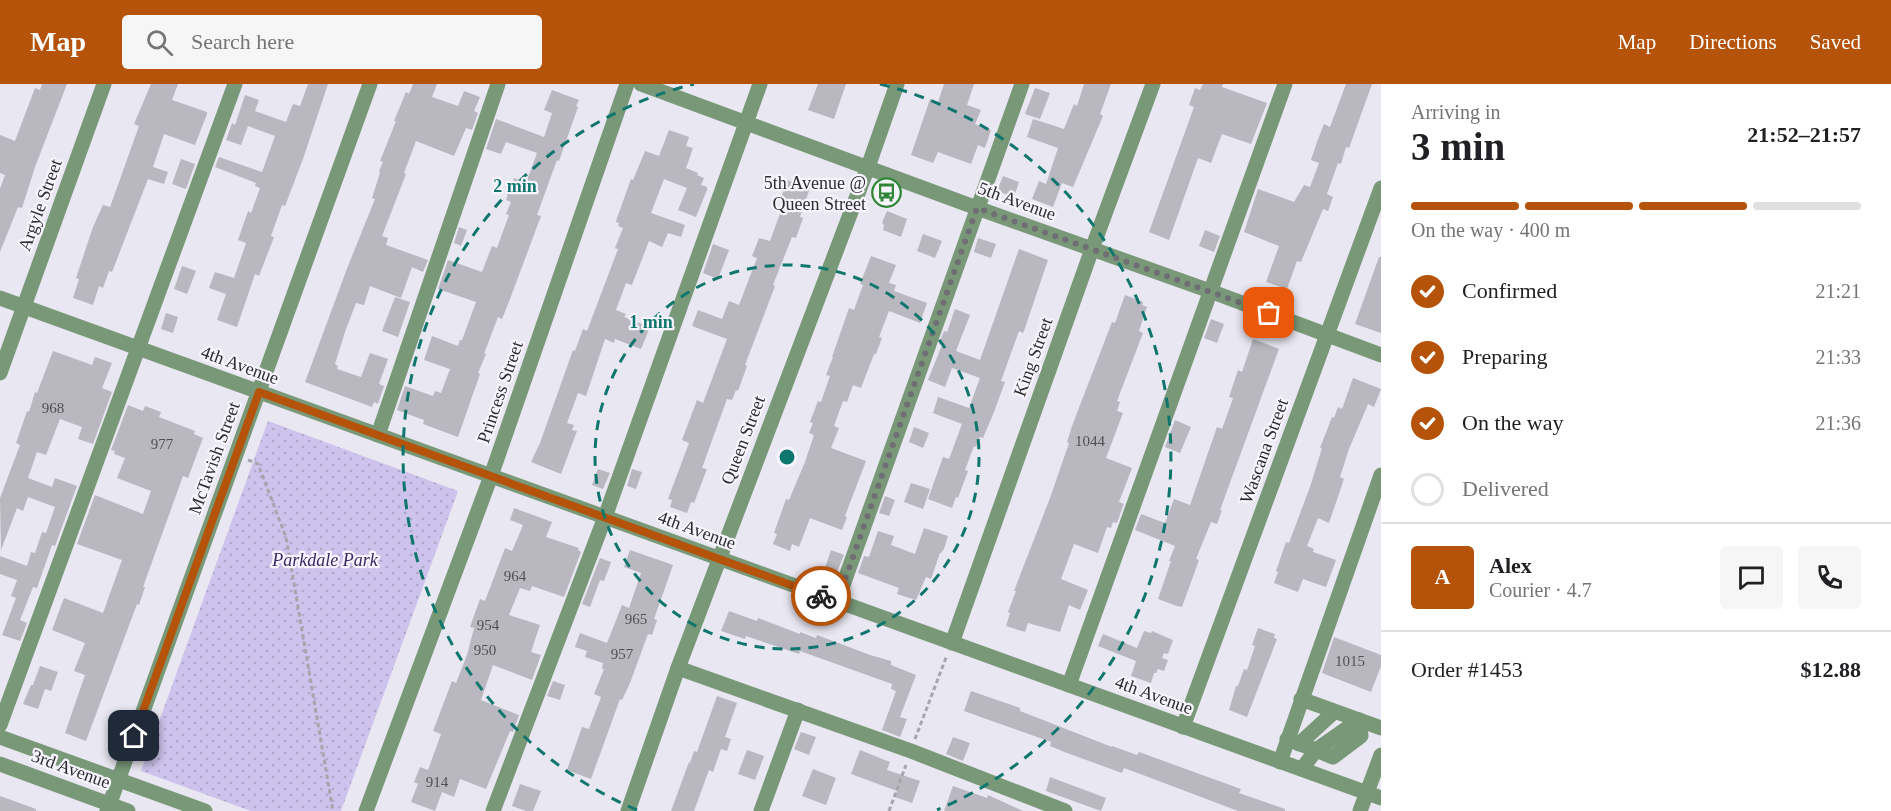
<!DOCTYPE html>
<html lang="en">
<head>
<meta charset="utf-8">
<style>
  :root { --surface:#fff; --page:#f6f6f6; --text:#202124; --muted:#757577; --line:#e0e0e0; --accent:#b45309 }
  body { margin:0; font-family:"Times New Roman",serif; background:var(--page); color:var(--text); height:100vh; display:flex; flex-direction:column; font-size:22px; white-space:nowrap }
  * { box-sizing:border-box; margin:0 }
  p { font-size:20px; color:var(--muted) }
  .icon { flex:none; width:33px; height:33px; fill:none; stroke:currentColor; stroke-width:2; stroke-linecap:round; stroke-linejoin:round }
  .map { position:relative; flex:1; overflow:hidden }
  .sheet { display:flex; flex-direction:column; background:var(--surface); width:510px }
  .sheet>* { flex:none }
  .pin { position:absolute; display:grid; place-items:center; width:51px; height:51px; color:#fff; margin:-26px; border-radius:12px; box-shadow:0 3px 9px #0006 }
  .courier { position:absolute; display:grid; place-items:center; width:60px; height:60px; margin:-30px; border:4px solid #b45309; border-radius:50%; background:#fff; color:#222; box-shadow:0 2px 8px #0007 }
  .summary em { font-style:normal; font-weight:700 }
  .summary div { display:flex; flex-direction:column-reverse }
  .summary { display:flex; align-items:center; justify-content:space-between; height:102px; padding:0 30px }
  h1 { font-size:39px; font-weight:700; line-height:45px }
  .bar { display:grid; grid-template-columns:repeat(4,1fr); gap:9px 6px; align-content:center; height:72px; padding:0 30px }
  .bar i { height:8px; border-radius:4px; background:var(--line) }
  .bar .selected { background:var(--accent) }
  .bar p { grid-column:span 4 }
  .line { display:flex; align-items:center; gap:15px; padding:0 30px; border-top:2px solid var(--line) }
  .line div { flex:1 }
  .round { display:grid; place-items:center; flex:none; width:63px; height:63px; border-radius:6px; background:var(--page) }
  ol { padding:0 30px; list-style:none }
  li { display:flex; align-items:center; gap:18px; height:66px }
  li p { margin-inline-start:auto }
  li .icon { padding:6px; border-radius:50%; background:var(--accent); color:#fff; stroke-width:4 }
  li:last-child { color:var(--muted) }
  li i { width:33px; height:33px; border:3px solid var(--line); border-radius:50% }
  header { display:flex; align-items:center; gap:36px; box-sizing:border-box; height:84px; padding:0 30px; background:var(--accent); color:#fff }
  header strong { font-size:28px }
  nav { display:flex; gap:33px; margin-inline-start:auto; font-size:21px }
  .search { width:420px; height:54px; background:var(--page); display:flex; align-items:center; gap:15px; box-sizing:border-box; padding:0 21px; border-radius:6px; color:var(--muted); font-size:22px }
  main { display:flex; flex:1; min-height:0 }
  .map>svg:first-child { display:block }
</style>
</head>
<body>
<header>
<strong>Map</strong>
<div class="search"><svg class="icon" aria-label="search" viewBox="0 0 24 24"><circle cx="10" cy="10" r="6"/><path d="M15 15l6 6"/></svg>Search here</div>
<nav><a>Map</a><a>Directions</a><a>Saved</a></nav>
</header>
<main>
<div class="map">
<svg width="1381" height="727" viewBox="0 0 1381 727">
  <defs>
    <pattern id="park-dots" width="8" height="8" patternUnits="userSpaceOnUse" patternTransform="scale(1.5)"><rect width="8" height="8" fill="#cdc3ec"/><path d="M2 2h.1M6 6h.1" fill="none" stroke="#b0a8cb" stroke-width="1.8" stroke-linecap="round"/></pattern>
  </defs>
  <rect width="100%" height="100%" fill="#e9e7f1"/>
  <path fill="url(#park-dots)" d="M268,337L458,407L341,727H251L141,687Z"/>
  <g fill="#b9b7c0">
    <path d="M42,0H67L35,83L22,124L18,123L0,168V105L5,91L0,89V51L15,57L35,4L40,6Z"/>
    <path d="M151,0H178L172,16L207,28V30L195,61L164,50L153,83L168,88L164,100L148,95L112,188L109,187L103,204L99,202L93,221L73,214L79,195L76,194L93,143L103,121L110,123L139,42L134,40Z"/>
    <path d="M308,0H328L303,75L285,122L282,121L271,152L274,153L259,192L255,190L237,243L217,236L226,210L209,204L215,188L234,194L246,159L238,156L248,127L251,129L260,104L255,102L256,99L215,83L219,73L262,88L275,52L248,42L241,61L226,56L232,39L235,41L245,11L259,16L255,27L286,38L293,20L300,22Z"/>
    <path d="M413,0H437L432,13L458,22L464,7L480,13L474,27L478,29L472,46L466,44L454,72L416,57L404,89L406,90L382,152L388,154L386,161L428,176L423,188L412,183L401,214L370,202L364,221L356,219L345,248L335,280L338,282L337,285L361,293L370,269L388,275L379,300L384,302L378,320L374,318L372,323L305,298L348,182L375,115L372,114L380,89L379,87L383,78L380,77L396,37H394L406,8L409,10Z"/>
    <path d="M818,0H846L834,35L808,26Z"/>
    <path d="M944,0H974L967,21L981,26L975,40L991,46L985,64L978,61L971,80L938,68L933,79L911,71L930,15L938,18Z"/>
    <path d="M1084,0H1111L1100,30L1103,32L1073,103L1062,99L1053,123L1032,115L1039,97L1046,100L1058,64L1027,53L1033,35L1064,45L1074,20L1077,22Z"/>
    <path d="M1203,0H1223L1222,3L1267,19L1251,60L1222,50L1211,79L1198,74L1169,156L1149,148L1194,23L1189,21L1195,4L1200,6Z"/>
    <path d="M1346,0H1372L1349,64L1346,63L1341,80L1338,79L1327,110L1333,113L1328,127L1323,125L1301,178L1297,177L1287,205L1266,198L1279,162L1244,148L1258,105L1294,118L1304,101L1310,103L1319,79L1311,76L1317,58L1324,40L1330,43Z"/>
    <path d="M1035,4L1050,9L1040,35L1025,30Z"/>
    <path d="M552,6L579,16L576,22L578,23L559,77L557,76L537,131L541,132L510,215L502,235L498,233L484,270H486L478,289L480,290L458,353L423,340L424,336L397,326L405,302L433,312L435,307L441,309L450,285L424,276L432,252L458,262L460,256H462L476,218L438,205L448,176L482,188L492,162L497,164L509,131L506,130L511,118L506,116L514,94L526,99L537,69L506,58L501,70L486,65L496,35L544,53L552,29L544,26Z"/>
    <path d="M669,46L689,53L686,62L693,64L686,84L698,89L697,91L704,94L701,101L707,103V106L696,133L678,126L687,104L664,95L651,129L685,141L681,153L668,149L662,163L649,157L632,201L626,199L616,226L626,230L624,233L650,243L641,265L615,255L614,259L605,255L586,312L578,309L567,339L574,341L572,346L577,347L561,390L531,378L540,359L573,266L575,267L583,245L587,247L615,173L618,165L615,164L623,144L618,142L619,139L616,138L617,134L631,95L633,96L645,67L659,72Z"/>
    <path d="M181,75L195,80L186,105L172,100Z"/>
    <path d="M1003,92L1019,98L1014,113L997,107Z"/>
    <path d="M787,96L810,104L800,133L803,134L796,154L792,153L773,201L775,202L745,281L747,282L738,307L736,306L732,316L727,315L702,384L707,385L694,419L691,418L687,429L670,423L672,416L668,415L689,359L682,356L697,316L703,319L727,255L692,242L698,226L722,235L729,217L739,221L757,174L752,172L759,154L770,157L785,116L781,114Z"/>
    <path d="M887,127L907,135L901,153L883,146L884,141L882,139Z"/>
    <path d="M459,143L467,146L461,162L454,159Z"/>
    <path d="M1205,146L1220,152L1214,168L1199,162Z"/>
    <path d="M923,150L942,157L935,174L917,167Z"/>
    <path d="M978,154L996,160L991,174L974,168Z"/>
    <path d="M713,160L729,166L718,195L703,189Z"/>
    <path d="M1019,165L1048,176L1025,244L1023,249L1019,247L1001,297L1005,298L994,328L983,354L980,353L976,363L974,362L965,386L968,387L958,414L956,413L952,424L928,415L943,373L949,375L962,340L933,329L938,313L969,324L980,294L952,284L945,303L928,296L942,261L939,260L944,247L947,248L955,225L970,231L956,267L980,276Z"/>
    <path d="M871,172L896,181L889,199L896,201L894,207L927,219L920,239L889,227L879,253L882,254L876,270H874L861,304L853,301L847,318L843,317L834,342L839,344L831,364L866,377L845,432L847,433L842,446L810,434L799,463L792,460L790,467L773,460L777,450L774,449L786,415L789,416L805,378L814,351L809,349L813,339L810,338L818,317L821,318L830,292L826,291L833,273H832L849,224L854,226L863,201L860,200Z"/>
    <path d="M1379,173H1381V249L1355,240Z"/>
    <path d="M182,182L196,187L187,210L174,205Z"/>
    <path d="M1125,211L1143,218L1142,221L1147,223L1139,247L1143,249L1117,317L1120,318L1117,327L1123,329L1106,374L1132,384L1119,418L1124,420L1123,422L1117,439L1113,438L1111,444L1107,443L1098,469L1074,460L1061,495L1088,506L1080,526L1069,521L1060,548L1028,539L1025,548L1006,542L1010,529L1008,528L1016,507H1014L1050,414L1069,359L1067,358L1072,342L1112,238L1115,239Z"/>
    <path d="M395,213L410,218L398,253L382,247Z"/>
    <path d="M166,229L178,233L173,249L161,245Z"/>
    <path d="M1211,235L1224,240L1217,259L1204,254Z"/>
    <path d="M1253,255L1279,265L1220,426H1222L1217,440L1211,438L1196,475L1199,476L1182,523L1177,522L1158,515L1171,477H1169L1175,462L1135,446L1141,430L1165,439L1174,415L1190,421L1217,343L1222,345L1231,320L1233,314L1229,313L1238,286L1242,288Z"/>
    <path d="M53,267L92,281L95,273L112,279L102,304L112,308L93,360L78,355L82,343L60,335L46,371L37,368L28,394L52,403L55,394L77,402L55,462L52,461L37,504L33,503L20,536L27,539L20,557L2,551L16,514L11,512L17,496L0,490V472L27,482L31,468L35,469L42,448L46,449L55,423L28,413L23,427L17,424L1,466L0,414L20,361L16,359L27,327L29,328L35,308L37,309Z"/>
    <path d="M1353,294L1381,305L1374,323L1368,320L1349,365L1340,393L1344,395L1329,439L1318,434L1307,462L1314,465L1313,468L1336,476L1326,503L1303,495L1298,508L1274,499L1278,488L1276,487L1286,458L1289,459L1310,403L1322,364H1320L1332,333L1334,334L1338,323L1342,325Z"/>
    <path d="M128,321L143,327L145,322L161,328L159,333L195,347L194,350L203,354L188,394L183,392L143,503H145L139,521L137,520L86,657L65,649L85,591L74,587L85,559L52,546L64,514L103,529L122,476L77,460L95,411L143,430L151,407L117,394L125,374L114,370L115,367L111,366Z"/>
    <path d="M1175,336L1191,343L1180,369L1165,363Z"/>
    <path d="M914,343L929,349L923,364L909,358Z"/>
    <path d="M598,385L610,389L603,405L592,401Z"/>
    <path d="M632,385L642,388L636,405L627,402Z"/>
    <path d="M911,399L930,405L923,425L904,418Z"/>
    <path d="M885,412L895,416L889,432L879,429Z"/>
    <path d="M514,424L552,438L546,453L579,464L578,466L581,468L564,513L532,502L530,507L520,504L509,531L540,541L531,568L541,571L532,596L493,581L481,616L519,631L513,648L510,647L486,705L460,695L454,713L442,708L435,727L411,718L418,700L414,698L420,683L428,686L441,650L433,647L452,597L456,599L467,571L474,544L470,543L480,515L485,517L505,464L512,467L523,441L510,436Z"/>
    <path d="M924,444L948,452L944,465L941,469H940L931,495L926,493L916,516L897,510L899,504L858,489L864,472L869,473L878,447L894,452L891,461L915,470Z"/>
    <path d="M630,466L673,481L654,535L657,536L652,551L648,550L630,599L622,616L620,615L591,695L567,686L582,643L589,645L601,613L594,610L604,585H602L603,579L585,573L587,567L575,563L580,549L607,559L622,521L629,524L641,489L624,483Z"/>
    <path d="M831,466L844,471L837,488L825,484Z"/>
    <path d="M600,474L611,478L604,497L600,496L590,523L582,520Z"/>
    <path d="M729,527L757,537L758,534L800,550V548L816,554L817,551L870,571L891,577V581L916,591L900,633L907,635L900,653L882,646L896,607L891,605L892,600L800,567L799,570L746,552L745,555L721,547Z"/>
    <path d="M1258,544L1275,550L1274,554L1277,555L1247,633L1229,626L1236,602H1238L1244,585L1247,586L1255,562L1252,561Z"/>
    <path d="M1144,547L1151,549L1152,547L1173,556L1168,570L1164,569L1162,574L1168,576L1164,587L1158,585L1156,589H1154L1151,599L1131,592L1136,577L1098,562L1103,550L1137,564Z"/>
    <path d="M1334,553L1381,571V582L1371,608L1322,589Z"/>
    <path d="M40,582L58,588L51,607L45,605L38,625L23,620L31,601H33Z"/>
    <path d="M553,597L565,601L560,616L547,612Z"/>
    <path d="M971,607L1020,624V627L1112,663V662L1137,671L1139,668L1241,705L1239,709L1285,725V727H1238L1143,691L1124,684L1122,689L1067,669L1050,662L1051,658L964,627Z"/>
    <path d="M717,612L737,619L725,653L731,655L727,667L721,665L713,688L709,686L694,727H671L689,678L690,679L694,667L697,668Z"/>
    <path d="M801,648L816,653L809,671L794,665Z"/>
    <path d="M953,653L970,659L963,677L946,670Z"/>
    <path d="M747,666L764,672L755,696L738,690Z"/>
    <path d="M860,666L890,678L887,686L920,697L912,719L895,713L897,707L851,690Z"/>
    <path d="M813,685L836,694L826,721L802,712Z"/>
    <path d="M1050,693L1106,714L1101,727L1046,707Z"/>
    <path d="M520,700L541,707L533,727H526L512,722Z"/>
    <path d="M953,702L987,714L988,711L1023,727H944Z"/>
    <path d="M0,712L36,725V727H0Z"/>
  </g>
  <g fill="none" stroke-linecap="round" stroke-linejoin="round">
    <g stroke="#a6a5ac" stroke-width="3" stroke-dasharray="4.5 3" stroke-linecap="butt">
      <path d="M248,376L258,380L286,453L333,727"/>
      <path d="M915,655L947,571"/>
      <path d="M889,727L906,681"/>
    </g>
    <g stroke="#789878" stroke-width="15">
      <path d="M641,0L977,124L1210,207L1381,271"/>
      <path d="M0,214L1381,714"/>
      <path d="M0,289L104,0"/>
      <path d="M378,351L498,0"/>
      <path d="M837,518L1022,0"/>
      <path d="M952,559L1092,165L1153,0"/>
      <path d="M678,584L911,667L1065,727"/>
      <path d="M1069,601L1285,0"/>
      <path d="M1301,615L1381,644"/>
      <path d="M0,641L235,0"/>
      <path d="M1183,643L1381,104"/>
      <path d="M0,653L205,727"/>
      <path d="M1287,655L1316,666L1359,636L1361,652L1333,673L1316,666L1302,685"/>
      <path d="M1299,660L1334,628"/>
      <path d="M1280,678L1381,391"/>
      <path d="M0,680L128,727"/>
      <path d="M107,727L370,0"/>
      <path d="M366,727L491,392L627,0"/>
      <path d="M493,727L605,433L760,0"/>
      <path d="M628,727L678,584L868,83L897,0"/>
      <path d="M761,727L798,626"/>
      <path d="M1360,727L1381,671"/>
    </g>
  </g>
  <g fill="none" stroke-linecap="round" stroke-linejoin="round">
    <path stroke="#6f6e74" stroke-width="6" stroke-dasharray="0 10.8" d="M821,512L837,518L977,124L1269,229"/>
    <path stroke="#b45309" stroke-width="8" d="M134,652L259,308L821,512"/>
  </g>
  <g fill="none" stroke="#0f766e" stroke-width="3" stroke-dasharray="10 8">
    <circle cx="787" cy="373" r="192"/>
    <path d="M637 726A384 384 0 0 1 694 0M880 0A384 384 0 0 1 937 726"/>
  </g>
  <defs>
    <symbol id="bus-ring" viewBox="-11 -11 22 22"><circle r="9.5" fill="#f7f4fe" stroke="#2f8736" stroke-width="1.5"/><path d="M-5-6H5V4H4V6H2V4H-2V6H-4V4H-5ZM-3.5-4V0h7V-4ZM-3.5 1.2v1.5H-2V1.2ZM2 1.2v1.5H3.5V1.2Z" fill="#2f8736"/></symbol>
  </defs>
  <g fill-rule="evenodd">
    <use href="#bus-ring" x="870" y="92" width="33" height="33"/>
  </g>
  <g text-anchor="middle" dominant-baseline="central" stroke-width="4.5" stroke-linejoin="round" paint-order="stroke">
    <g font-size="15" fill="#505054">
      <text x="53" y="324">968</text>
      <text x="1090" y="357">1044</text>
      <text x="162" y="360">977</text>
      <text x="515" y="492">964</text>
      <text x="636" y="535">965</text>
      <text x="488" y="541">954</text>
      <text x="485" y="566">950</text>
      <text x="622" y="570">957</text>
      <text x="1350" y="577">1015</text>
      <text x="437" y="698">914</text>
    </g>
    <g font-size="18" fill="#2d2d30" stroke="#f7f4fe" text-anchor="end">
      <text x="866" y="99">5th Avenue @<tspan x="866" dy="21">Queen Street</tspan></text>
    </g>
    <g font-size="18" fill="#2d2d30" stroke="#f7f4fe">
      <text transform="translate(1017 117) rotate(20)">5th Avenue</text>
      <text transform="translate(40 121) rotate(-70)">Argyle Street</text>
      <text transform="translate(1033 273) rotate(-70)">King Street</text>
      <text transform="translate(240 281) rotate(20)">4th Avenue</text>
      <text transform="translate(500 308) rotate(-71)">Princess Street</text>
      <text transform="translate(743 356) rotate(-69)">Queen Street</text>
      <text transform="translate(1264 367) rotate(-70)">Wascana Street</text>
      <text transform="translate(214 374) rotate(-70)">McTavish Street</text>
      <text transform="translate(697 446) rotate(20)">4th Avenue</text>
      <text transform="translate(1154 611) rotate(20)">4th Avenue</text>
      <text transform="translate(71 685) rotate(20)">3rd Avenue</text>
    </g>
    <g font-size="18" font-style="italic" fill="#3c2762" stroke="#f7f4fe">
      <text x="325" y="476">Parkdale Park</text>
    </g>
  </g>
  <circle cx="787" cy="373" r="9" fill="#0f766e" stroke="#f7f4fe" stroke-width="3"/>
  <g font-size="18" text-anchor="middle" font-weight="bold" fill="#0f766e" stroke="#f7f4fe" stroke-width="4.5" stroke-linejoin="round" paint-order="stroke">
    <text x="515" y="108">2 min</text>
    <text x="651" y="244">1 min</text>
  </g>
</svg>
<div class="pin" style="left:1269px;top:229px;background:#ea580c"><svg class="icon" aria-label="bag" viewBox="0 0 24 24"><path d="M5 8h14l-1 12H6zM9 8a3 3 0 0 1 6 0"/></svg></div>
<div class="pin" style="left:134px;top:652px;background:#1f2937"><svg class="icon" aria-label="home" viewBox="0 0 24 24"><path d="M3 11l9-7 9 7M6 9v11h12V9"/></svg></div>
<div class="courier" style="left:821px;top:512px"><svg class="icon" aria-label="bike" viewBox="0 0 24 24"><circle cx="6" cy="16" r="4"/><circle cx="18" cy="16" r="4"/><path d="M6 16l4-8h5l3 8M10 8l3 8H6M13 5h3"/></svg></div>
</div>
<section class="sheet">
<div class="summary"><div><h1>3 min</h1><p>Arriving in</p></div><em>21:52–21:57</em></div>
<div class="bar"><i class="selected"></i><i class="selected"></i><i class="selected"></i><i></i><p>On the way · 400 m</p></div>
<ol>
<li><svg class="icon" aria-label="check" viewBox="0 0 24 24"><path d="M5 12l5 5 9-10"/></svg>Confirmed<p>21:21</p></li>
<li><svg class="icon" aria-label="check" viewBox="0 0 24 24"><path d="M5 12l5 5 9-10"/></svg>Preparing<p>21:33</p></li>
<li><svg class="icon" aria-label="check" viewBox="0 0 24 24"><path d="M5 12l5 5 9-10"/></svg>On the way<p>21:36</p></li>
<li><i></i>Delivered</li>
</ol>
<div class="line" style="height:108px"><b class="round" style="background:var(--accent);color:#fff">A</b><div><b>Alex</b><p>Courier · 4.7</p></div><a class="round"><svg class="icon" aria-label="chat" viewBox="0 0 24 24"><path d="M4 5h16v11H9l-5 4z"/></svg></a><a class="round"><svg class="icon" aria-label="phone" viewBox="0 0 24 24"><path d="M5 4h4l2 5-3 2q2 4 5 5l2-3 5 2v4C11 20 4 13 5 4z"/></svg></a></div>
<div class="line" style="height:78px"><div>Order #1453</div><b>$12.88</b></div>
</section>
</main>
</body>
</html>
